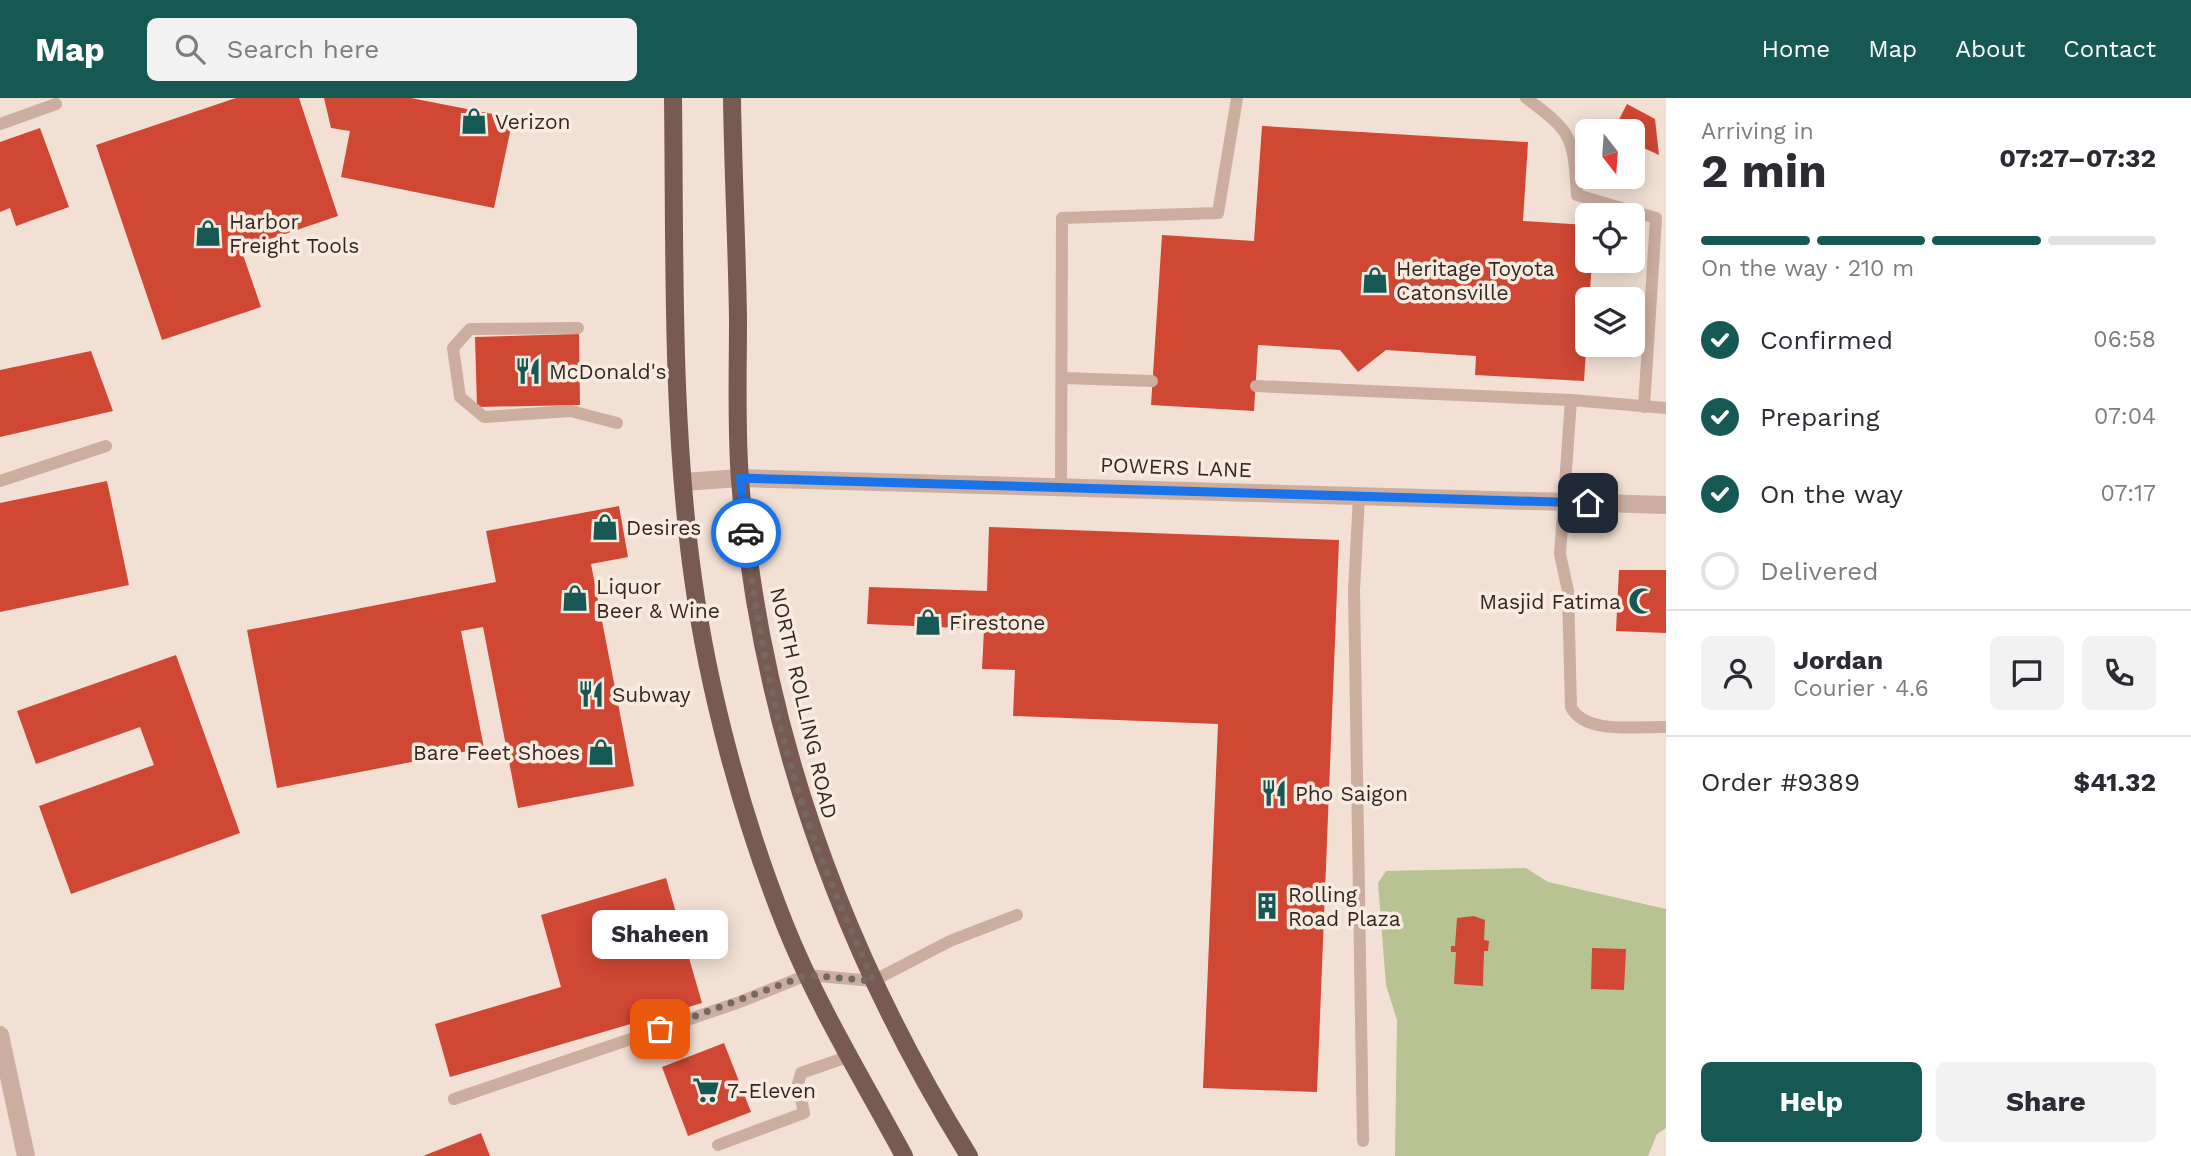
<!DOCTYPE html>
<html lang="en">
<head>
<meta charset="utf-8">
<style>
  :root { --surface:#fff; --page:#f2f2f3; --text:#2b2b33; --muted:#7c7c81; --line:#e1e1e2; --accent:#165854 }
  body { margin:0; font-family:"Work Sans",sans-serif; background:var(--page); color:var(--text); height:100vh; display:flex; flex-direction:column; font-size:26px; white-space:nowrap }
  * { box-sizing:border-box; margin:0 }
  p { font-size:23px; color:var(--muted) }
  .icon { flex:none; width:38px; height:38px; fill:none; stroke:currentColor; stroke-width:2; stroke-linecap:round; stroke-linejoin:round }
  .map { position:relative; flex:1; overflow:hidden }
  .drawer { display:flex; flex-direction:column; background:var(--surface); width:525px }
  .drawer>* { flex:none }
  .needle { width:46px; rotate:163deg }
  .buttons { position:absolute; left:1575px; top:21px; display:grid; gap:14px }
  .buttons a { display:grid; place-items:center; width:70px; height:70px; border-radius:10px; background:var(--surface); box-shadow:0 4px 18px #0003; font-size:35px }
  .pin { position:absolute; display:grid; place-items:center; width:60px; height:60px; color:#fff; margin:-30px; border-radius:14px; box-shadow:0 4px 10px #0006 }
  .courier { position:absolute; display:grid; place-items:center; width:70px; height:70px; margin:-35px; border:5px solid #1a73e8; border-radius:50%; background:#fff; color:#222; box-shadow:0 2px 9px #0007 }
  .bubble { position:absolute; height:49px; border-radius:10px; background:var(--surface); box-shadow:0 4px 18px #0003; font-size:23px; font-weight:700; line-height:49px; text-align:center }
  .summary em { font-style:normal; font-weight:700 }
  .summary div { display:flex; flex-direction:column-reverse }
  .summary { display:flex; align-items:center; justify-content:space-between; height:119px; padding:0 35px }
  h1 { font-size:46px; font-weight:700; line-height:52px }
  .bar { display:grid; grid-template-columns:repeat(4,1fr); gap:10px 7px; align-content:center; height:84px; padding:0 35px }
  .bar i { height:9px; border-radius:5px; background:var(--line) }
  .bar .selected { background:var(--accent) }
  .bar p { grid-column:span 4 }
  .line { display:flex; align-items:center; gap:18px; padding:0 35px; border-top:2px solid var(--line) }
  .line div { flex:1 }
  .round { display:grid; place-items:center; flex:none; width:74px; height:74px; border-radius:10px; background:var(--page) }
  ol { padding:0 35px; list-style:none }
  li { display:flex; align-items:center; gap:21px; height:77px }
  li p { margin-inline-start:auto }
  li .icon { padding:7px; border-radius:50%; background:var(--accent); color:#fff; stroke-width:4 }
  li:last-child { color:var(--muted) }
  li i { width:38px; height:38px; border:4px solid var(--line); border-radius:50% }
  .action { display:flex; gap:14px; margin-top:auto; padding:14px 35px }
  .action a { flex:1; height:80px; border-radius:10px; background:var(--accent); color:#fff; font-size:28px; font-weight:700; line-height:80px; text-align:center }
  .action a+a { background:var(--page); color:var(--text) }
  header { display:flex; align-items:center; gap:42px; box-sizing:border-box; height:98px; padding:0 35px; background:var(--accent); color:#fff }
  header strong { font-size:33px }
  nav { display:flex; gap:38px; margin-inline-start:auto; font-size:24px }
  .search { width:490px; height:63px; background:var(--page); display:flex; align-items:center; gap:18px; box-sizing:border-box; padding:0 24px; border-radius:10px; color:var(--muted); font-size:26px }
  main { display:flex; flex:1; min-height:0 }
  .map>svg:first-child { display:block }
</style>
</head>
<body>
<header>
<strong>Map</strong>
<div class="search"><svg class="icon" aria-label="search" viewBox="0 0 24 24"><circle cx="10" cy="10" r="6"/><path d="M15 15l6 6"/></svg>Search here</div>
<nav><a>Home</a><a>Map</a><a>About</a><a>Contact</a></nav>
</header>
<main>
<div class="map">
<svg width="1666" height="1058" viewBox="0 0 1666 1058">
  <rect width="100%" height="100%" fill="#f2e0d4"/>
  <path fill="#b8c293" d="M1526,770L1548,784L1666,811V1030L1657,1036L1648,1058H1395L1397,922L1386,887L1378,785L1386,773Z"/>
  <g fill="#d04734">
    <path d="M236,0H299L338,118L241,151L261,209L162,242L96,47Z"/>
    <path d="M324,0H411L513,20L494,110L341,79L350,33L331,30Z"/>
    <path d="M1627,6L1655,21L1659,57L1633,45V33H1613Z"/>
    <path d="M1262,28L1528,44L1523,123L1587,127V163H1592L1584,283L1475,277L1476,258L1386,252L1358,274L1340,252L1258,247L1254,313L1151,307L1162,137L1254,143Z"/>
    <path d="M40,30L69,109L16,128L10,110L0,114V44Z"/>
    <path d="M579,236L580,307L477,309L475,239Z"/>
    <path d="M91,253L113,313L0,339V272Z"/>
    <path d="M107,383L129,487L0,514V405Z"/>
    <path d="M619,408L628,459L591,466L634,688L518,710L483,529L461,533L484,650L277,690L247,532L496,484L486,433Z"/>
    <path d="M989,429L1339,442L1317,994L1203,990L1218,626L1013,618L1015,572L982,571L984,531L867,526L869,489L987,493Z"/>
    <path d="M1619,472H1666V535L1616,533Z"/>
    <path d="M176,557L240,735L71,796L39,708L154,667L140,629L36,666L17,613Z"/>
    <path d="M666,780L702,905L450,979L435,926L561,889L541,817Z"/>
    <path d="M1474,818L1485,822L1484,842L1489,843L1488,853H1484L1483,888L1454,886L1456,854H1451V848H1455L1457,820Z"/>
    <path d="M1592,850L1626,851L1624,892L1591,891Z"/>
    <path d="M724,945L751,1014L688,1038L662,969Z"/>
    <path d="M481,1035L490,1058H423Z"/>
  </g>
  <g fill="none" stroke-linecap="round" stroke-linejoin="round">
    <g stroke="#cbae9f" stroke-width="12">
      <path d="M1526,0C1574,35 1573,40 1577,97L1656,120L1644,309"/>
      <path d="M0,26L56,6"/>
      <path d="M578,230L470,231L453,250L460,299L484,319L571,313L617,325"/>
      <path d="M1063,280L1152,283"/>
      <path d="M1256,288L1571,302L1666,310"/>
      <path d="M1571,302L1560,456L1568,493L1571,609C1585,637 1638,628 1666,629"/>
      <path d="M0,383L106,348"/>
      <path d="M1061,388L1062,120L1218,115L1237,0"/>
      <path d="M1359,398L1354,492L1363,1043"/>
      <path d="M454,1001L737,905L807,877L873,883L950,843L1017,817"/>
      <path d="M718,1047L804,1015L798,986L801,975L850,958"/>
    </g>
    <g stroke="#cbae9f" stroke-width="18">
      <path d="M684,384L740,380L1666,407"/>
      <path d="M0,937L26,1058"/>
    </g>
    <g stroke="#775b53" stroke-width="18">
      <path d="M673,0C675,159 671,322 693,480C708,592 743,722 785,827C817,907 863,982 904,1058"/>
      <path d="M732,0C733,74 737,148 738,222C738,275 736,329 740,382C760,625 841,852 969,1058"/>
    </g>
  </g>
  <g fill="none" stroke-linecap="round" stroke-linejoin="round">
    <path stroke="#766861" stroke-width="7" stroke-dasharray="0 12.6" d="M660,931L807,877L873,883C853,835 830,786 812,736C779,639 757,536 746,435"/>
    <path stroke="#1a73e8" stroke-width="9" d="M746,435L740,380L1588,405"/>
  </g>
  <defs>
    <symbol id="shop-bare" viewBox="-9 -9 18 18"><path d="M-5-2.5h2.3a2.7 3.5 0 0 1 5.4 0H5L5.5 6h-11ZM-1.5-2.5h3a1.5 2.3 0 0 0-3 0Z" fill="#165854" stroke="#faebe0" stroke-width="2.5" paint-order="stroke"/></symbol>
    <symbol id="restaurant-bare" viewBox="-9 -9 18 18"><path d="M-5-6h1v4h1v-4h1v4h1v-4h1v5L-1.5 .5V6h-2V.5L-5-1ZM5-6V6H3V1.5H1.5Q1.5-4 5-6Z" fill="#165854" stroke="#faebe0" stroke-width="2.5" paint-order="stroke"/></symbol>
    <symbol id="mosque-bare" viewBox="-9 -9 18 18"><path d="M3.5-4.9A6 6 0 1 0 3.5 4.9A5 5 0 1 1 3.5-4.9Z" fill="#165854" stroke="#faebe0" stroke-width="2.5" paint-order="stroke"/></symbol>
    <symbol id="building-bare" viewBox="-9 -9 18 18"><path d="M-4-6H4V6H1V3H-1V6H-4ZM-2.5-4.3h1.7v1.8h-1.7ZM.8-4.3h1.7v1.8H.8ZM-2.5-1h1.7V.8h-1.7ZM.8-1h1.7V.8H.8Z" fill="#165854" stroke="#faebe0" stroke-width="2.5" paint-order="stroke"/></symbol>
    <symbol id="supermarket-bare" viewBox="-9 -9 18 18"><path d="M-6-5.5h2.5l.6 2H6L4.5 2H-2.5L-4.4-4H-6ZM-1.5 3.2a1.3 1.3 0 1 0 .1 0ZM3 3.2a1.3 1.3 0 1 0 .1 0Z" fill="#165854" stroke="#faebe0" stroke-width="2.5" paint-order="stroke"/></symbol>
  </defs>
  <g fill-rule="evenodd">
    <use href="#shop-bare" x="455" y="4" width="38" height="38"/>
    <use href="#shop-bare" x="189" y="116" width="38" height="38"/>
    <use href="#shop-bare" x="1356" y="163" width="38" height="38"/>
    <use href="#restaurant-bare" x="509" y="254" width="38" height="38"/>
    <use href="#shop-bare" x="586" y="410" width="38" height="38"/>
    <use href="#shop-bare" x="556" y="481" width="38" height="38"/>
    <use href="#mosque-bare" x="1623" y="484" width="38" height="38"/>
    <use href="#shop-bare" x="909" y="505" width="38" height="38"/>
    <use href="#restaurant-bare" x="572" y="577" width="38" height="38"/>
    <use href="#shop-bare" x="582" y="635" width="38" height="38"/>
    <use href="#restaurant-bare" x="1255" y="676" width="38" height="38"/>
    <use href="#building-bare" x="1248" y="789" width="38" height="38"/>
    <use href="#supermarket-bare" x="687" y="973" width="38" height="38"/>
  </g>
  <g text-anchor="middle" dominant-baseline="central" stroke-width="7" stroke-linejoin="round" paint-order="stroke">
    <g font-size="21" fill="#342723" stroke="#faebe0" text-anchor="start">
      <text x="495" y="23">Verizon</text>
      <text x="229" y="123">Harbor<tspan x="229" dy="24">Freight Tools</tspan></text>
      <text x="1396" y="170">Heritage Toyota<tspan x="1396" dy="24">Catonsville</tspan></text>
      <text x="549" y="273">McDonald's</text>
      <text x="626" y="429">Desires</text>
      <text x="596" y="488">Liquor<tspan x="596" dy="24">Beer &amp; Wine</tspan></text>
      <text x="1621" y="503" text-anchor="end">Masjid Fatima</text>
      <text x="949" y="524">Firestone</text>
      <text x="612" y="596">Subway</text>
      <text x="580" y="654" text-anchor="end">Bare Feet Shoes</text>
      <text x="1295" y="695">Pho Saigon</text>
      <text x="1288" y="796">Rolling<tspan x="1288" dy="24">Road Plaza</tspan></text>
      <text x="727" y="992">7-Eleven</text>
    </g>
    <g font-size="21" fill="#342723" stroke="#faebe0">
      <text transform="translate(1176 369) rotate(2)">POWERS LANE</text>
      <text transform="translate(804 605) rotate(77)">NORTH ROLLING ROAD</text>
    </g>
  </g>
</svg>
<div class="buttons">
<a><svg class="needle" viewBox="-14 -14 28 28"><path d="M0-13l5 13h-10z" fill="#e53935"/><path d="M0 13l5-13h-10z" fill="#7c7c81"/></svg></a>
<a><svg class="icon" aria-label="locate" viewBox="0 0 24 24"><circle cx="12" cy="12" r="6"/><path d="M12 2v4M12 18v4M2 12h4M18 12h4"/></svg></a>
<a><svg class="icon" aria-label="layers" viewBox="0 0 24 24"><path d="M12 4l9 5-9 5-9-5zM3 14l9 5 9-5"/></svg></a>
</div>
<div class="pin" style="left:660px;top:931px;background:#ea580c"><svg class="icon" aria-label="bag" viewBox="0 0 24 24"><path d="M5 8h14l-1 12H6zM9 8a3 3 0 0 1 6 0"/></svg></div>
<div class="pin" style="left:1588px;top:405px;background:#1f2937"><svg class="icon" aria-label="home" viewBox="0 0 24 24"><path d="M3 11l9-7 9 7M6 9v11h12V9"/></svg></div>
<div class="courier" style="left:746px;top:435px"><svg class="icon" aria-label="car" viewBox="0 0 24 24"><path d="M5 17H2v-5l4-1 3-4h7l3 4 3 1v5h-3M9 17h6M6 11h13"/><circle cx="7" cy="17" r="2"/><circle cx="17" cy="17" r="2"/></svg></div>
<div class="bubble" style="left:592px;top:812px;width:136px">Shaheen</div>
</div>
<section class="drawer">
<div class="summary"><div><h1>2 min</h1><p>Arriving in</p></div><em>07:27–07:32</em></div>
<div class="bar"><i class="selected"></i><i class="selected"></i><i class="selected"></i><i></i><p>On the way · 210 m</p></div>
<ol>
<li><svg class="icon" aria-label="check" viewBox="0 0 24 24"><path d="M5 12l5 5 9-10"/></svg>Confirmed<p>06:58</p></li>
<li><svg class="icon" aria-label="check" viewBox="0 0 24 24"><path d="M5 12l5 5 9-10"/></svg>Preparing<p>07:04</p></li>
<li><svg class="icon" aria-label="check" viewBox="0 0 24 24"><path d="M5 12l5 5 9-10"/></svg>On the way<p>07:17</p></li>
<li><i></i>Delivered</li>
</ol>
<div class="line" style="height:126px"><a class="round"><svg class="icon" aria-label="person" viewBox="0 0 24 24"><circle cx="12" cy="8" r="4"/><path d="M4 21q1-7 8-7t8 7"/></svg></a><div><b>Jordan</b><p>Courier · 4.6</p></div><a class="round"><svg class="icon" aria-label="chat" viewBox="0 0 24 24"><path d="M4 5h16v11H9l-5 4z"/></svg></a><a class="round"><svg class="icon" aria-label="phone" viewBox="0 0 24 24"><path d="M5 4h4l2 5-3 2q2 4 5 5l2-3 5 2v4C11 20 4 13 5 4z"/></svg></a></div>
<div class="line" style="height:91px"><div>Order #9389</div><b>$41.32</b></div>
<div class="action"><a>Help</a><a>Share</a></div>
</section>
</main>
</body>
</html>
